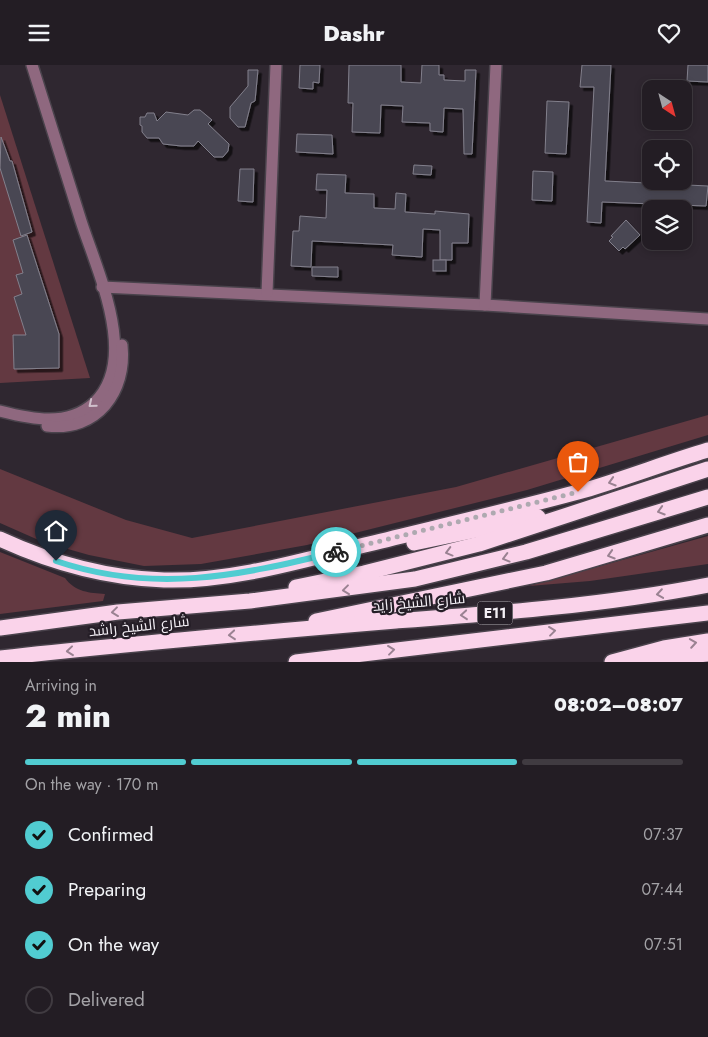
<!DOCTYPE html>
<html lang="en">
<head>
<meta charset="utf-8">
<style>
  :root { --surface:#231d24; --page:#2f2a31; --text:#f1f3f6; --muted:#a3a2a6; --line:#403b41; --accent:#51ccd1 }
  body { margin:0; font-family:Jost,Cairo,sans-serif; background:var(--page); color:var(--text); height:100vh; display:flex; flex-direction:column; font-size:19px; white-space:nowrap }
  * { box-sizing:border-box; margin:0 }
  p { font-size:16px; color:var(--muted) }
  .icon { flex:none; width:28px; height:28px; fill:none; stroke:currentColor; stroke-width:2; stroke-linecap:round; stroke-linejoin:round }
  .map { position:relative; height:597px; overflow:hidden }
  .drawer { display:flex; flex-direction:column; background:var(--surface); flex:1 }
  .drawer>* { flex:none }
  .needle { width:32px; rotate:144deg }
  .controls { position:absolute; left:642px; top:15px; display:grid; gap:10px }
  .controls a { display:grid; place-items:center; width:50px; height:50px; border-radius:10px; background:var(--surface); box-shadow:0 2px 8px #0003,0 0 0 1px var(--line); font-size:25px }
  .pin { position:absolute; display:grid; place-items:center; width:42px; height:42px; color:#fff; margin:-51px -21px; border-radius:50% 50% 50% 0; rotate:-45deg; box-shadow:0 0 5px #0007 }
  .pin .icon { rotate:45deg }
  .courier { position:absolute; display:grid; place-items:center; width:50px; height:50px; margin:-25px; border:4px solid #51ccd1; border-radius:50%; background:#fff; color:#222; box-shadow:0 1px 6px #0007 }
  .overview em { font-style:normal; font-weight:800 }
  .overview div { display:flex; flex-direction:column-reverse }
  .overview { display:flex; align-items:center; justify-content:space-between; height:85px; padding:0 25px }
  h1 { font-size:32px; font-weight:800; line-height:38px }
  .bar { display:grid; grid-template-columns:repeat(4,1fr); gap:8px 5px; align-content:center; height:60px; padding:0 25px }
  .bar i { height:6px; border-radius:4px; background:var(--line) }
  .bar .current { background:var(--accent) }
  .bar p { grid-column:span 4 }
  ol { padding:0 25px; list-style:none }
  li { display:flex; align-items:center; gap:15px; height:55px }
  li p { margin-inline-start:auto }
  li .icon { padding:5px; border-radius:50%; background:var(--accent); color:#111; stroke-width:4 }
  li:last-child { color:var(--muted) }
  li i { width:28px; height:28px; border:2px solid var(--line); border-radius:50% }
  header { display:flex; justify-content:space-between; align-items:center; height:65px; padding:0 25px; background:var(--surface); font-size:22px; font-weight:800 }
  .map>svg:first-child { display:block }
</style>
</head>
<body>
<header><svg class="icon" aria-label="menu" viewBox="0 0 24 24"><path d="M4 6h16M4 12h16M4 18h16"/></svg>Dashr<svg class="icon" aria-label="heart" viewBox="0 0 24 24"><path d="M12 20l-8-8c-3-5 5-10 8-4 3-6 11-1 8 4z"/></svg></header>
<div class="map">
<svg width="708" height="597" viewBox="0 0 708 597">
  <defs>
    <filter id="shadow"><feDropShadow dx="3.5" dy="3.5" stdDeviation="0" flood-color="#0009"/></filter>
  </defs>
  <rect width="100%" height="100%" fill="#2f2730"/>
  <g fill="#633941">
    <path d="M0,30L90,313L0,318Z"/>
    <path d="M708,350V370L527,425L307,480L201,499L144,501L89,490L43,477L0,458V404L126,455L192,473L456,422Z"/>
    <path d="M708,471V499L590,516L529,521Z"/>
    <path d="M0,487L65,513C75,527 90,528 105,529L103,536L0,549Z"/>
  </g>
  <g fill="#4a4753" stroke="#82808c" filter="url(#shadow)">
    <path d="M300,0H320L319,18L313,17V24L299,23Z"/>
    <path d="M349,0H401V17L421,18L422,0H439V10H444V15L465,16V5H476L472,89H464L463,44L444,43L443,67L430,66V58L402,57L403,41L381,40L380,68L352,67L353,38H348Z"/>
    <path d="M582,0H611L605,116L708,121L706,141L602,137L601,158L587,157L594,22H580Z"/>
    <path d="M688,0H708V17L687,16Z"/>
    <path d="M248,5H258L255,36L251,38L245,62H238L230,53V42L248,21Z"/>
    <path d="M547,36L569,37L566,89L545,88Z"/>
    <path d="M194,45H200L212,55L208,59L229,79L228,86L223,92H214L198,76L194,81H181L163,79L159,73H147L142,67V61L140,60V52H145L147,48H154L157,56L166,47L188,50Z"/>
    <path d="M297,69L332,70L333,89L296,87Z"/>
    <path d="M1,72L10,96H12L32,167L21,171L0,103Z"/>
    <path d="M414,100L432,101L431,110L413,109Z"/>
    <path d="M240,104H254L253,137L238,136Z"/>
    <path d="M533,106L553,107L552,136L532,135Z"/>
    <path d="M317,109L346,110L345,128L374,129V143L395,144L396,128L406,129L405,147L435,149V146L469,149L468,178H452V195H440V165L423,164L422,192L392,190L393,180L312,176L311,202L291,201L293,166H299L300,151L326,153L327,125H316Z"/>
    <path d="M626,155L640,170L625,184L623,182L619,186L609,176L613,172L611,171Z"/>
    <path d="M27,170L59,269V303L14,304L13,270H26L14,232L22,229L16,210L23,208L13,175Z"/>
    <rect x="433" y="195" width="13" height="11"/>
    <path d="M312,202H338V212L312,211Z"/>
  </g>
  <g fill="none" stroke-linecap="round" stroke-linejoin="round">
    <defs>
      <g id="minor">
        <path d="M102,222L485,240L708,254"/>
        <path d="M267,228L276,0"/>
        <path d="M485,240L496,0"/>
        <path d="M0,346C31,354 68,362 94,338C140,295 97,206 81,156C65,104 48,52 32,0"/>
        <path d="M47,361C97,367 127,327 122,280"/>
      </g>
      <g id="highway">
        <path d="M0,474C52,498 107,513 164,515C231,517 304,495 369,479C442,461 516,444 589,424C629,412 668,397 708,385"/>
        <path d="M414,478L538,452"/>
        <path d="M296,522L364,508L479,479L708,404"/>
        <path d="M316,556L546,508L708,460"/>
        <path d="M0,563L118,547L250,536L415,514L526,487L708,432"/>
        <path d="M0,593C132,578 264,567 396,556C500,548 605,540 708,520"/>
        <path d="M644,595L708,589"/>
        <path d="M296,597L708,548"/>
        <path d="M612,597L664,583L708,576"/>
      </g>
    </defs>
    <use href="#minor" stroke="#4a434c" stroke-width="14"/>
    <use href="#highway" stroke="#4a434c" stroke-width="18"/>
    <use href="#minor" stroke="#8f687f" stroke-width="11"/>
    <use href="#highway" stroke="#fad3ea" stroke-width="15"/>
  </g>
  <defs><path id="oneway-chevron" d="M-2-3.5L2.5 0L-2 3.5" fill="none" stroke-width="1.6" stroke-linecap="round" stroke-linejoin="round" transform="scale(1.25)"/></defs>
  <use stroke="#d0c0cc" href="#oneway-chevron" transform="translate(92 339) rotate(141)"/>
  <g stroke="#9a8292">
    <use href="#oneway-chevron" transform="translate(612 417) rotate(163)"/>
    <use href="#oneway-chevron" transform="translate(661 446) rotate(163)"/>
    <use href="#oneway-chevron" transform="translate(449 487) rotate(165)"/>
    <use href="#oneway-chevron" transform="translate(611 490) rotate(163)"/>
    <use href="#oneway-chevron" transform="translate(506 493) rotate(165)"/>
    <use href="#oneway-chevron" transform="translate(346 525) rotate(173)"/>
    <use href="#oneway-chevron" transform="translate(660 529) rotate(172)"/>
    <use href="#oneway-chevron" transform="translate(115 547) rotate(173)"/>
    <use href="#oneway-chevron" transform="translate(464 550) rotate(175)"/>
    <use href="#oneway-chevron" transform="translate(552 566) rotate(-7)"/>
    <use href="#oneway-chevron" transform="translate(232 570) rotate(175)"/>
    <use href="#oneway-chevron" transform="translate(693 578) rotate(-9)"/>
    <use href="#oneway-chevron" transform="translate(391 585) rotate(-7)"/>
    <use href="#oneway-chevron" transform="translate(70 586) rotate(174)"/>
  </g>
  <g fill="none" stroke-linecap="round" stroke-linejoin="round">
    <path stroke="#aea9b0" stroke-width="5" stroke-dasharray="0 9" d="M336,487L578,427"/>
    <path stroke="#51ccd1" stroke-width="6" d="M56,496C153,529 239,511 336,487"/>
  </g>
  <g text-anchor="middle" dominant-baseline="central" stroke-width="4.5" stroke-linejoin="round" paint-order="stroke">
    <rect fill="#251e27" stroke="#b5b0b7" stroke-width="1" x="477.5" y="536.5" width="35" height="23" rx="4"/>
    <g font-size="14" font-weight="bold" fill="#f3eff5">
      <text x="495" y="548">E11</text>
    </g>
    <g font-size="15" fill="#f3eff5" stroke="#251e27">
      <text transform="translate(419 537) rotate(-5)">شارع الشيخ زايد</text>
      <text transform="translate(139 561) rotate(-6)">شارع الشيخ راشد</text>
    </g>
  </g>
</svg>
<div class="controls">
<a><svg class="needle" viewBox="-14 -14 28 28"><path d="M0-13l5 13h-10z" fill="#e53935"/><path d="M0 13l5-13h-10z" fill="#a3a2a6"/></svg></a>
<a><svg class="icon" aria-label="locate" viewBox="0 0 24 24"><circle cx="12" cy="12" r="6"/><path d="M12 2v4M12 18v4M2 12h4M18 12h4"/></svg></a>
<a><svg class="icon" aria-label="layers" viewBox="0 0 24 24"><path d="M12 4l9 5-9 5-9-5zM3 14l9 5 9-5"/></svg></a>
</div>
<div class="pin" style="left:578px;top:427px;background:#ea580c"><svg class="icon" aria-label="bag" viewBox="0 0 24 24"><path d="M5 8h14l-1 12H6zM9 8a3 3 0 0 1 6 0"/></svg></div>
<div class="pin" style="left:56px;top:496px;background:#1f2937"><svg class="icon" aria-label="home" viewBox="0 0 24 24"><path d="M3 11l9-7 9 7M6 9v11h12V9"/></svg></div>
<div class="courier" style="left:336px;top:487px"><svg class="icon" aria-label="bike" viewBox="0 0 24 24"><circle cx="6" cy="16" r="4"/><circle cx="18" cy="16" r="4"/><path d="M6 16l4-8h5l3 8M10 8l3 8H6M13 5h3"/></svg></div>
</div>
<section class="drawer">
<div class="overview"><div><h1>2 min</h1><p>Arriving in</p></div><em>08:02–08:07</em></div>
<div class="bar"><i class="current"></i><i class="current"></i><i class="current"></i><i></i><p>On the way · 170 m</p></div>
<ol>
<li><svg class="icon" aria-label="check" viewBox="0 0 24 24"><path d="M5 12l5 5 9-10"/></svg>Confirmed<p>07:37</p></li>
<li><svg class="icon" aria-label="check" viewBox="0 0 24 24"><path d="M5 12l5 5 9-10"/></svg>Preparing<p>07:44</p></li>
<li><svg class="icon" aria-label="check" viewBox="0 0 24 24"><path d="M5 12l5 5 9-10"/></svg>On the way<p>07:51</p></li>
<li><i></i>Delivered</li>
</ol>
</section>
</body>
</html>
